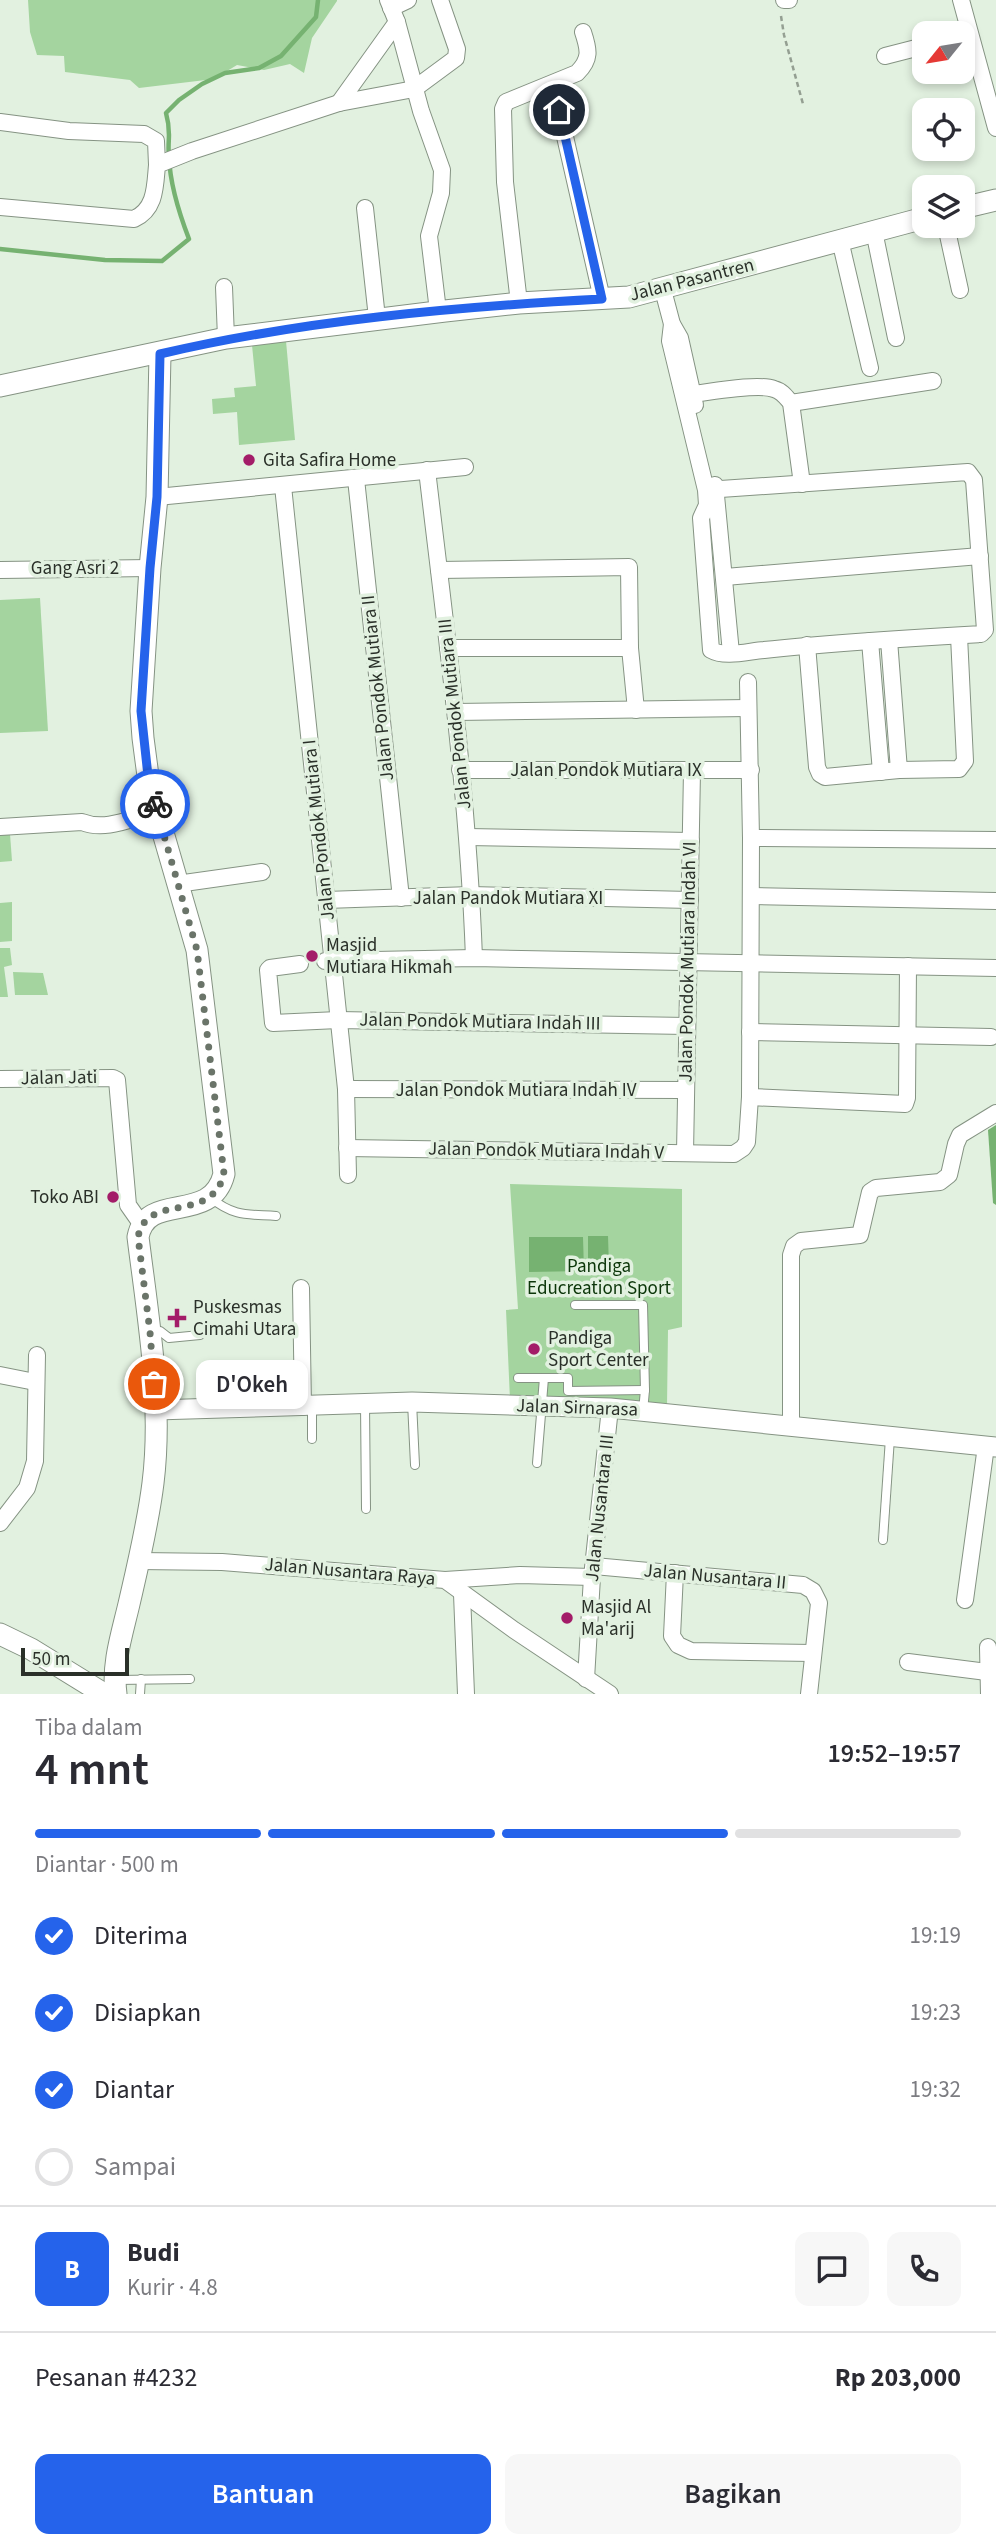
<!DOCTYPE html>
<html lang="id">
<head>
<meta charset="utf-8">
<style>
  :root { --surface:#fff; --page:#f7f7f7; --text:#2b2b33; --muted:#7c7c81; --line:#e1e1e2; --accent:#2563eb }
  body { margin:0; font-family:"Source Sans 3",sans-serif; background:var(--page); color:var(--text); height:100vh; display:flex; flex-direction:column; font-size:26px; white-space:nowrap }
  * { box-sizing:border-box; margin:0 }
  p { font-size:23px; color:var(--muted) }
  .icon { flex:none; width:38px; height:38px; fill:none; stroke:currentColor; stroke-width:2; stroke-linecap:round; stroke-linejoin:round }
  .map { position:relative; height:1694px; overflow:hidden }
  .panel { display:flex; flex-direction:column; background:var(--surface); flex:1 }
  .panel>* { flex:none }
  .needle { width:46px; rotate:240deg }
  .controls { position:absolute; left:912px; top:21px; display:grid; gap:14px }
  .controls a { display:grid; place-items:center; width:63px; height:63px; border-radius:14px; background:var(--surface); box-shadow:0 4px 10px #0003; font-size:35px }
  .scale { position:absolute; left:21px; bottom:18px; width:108px; box-sizing:border-box; padding-left:7px; border:4px solid #2a3029; border-top:0; font-size:19px; line-height:24px; white-space:nowrap; color:#2a3029; -webkit-text-stroke:5px #e2f1e0; paint-order:stroke }
  .pin { position:absolute; display:grid; place-items:center; width:60px; height:60px; color:#fff; margin:-30px; border:4px solid #fff; border-radius:50%; box-shadow:0 2px 7px #0007 }
  .courier { position:absolute; display:grid; place-items:center; width:70px; height:70px; margin:-35px; border:5px solid #2563eb; border-radius:50%; background:#fff; color:#222; box-shadow:0 2px 9px #0007 }
  .bubble { position:absolute; height:49px; border-radius:14px; background:var(--surface); box-shadow:0 4px 10px #0003; font-size:23px; font-weight:600; line-height:49px; text-align:center }
  .head em { font-style:normal; font-weight:600 }
  .head div { display:flex; flex-direction:column-reverse }
  .head { display:flex; align-items:center; justify-content:space-between; height:119px; padding:0 35px }
  h1 { font-size:46px; font-weight:600; line-height:52px }
  .bar { display:grid; grid-template-columns:repeat(4,1fr); gap:10px 7px; align-content:center; height:84px; padding:0 35px }
  .bar i { height:9px; border-radius:5px; background:var(--line) }
  .bar .current { background:var(--accent) }
  .bar p { grid-column:span 4 }
  .line { display:flex; align-items:center; gap:18px; padding:0 35px; border-top:2px solid var(--line) }
  .line div { flex:1 }
  .round { display:grid; place-items:center; flex:none; width:74px; height:74px; border-radius:14px; background:var(--page) }
  ol { padding:0 35px; list-style:none }
  li { display:flex; align-items:center; gap:21px; height:77px }
  li p { margin-inline-start:auto }
  li .icon { padding:7px; border-radius:50%; background:var(--accent); color:#fff; stroke-width:4 }
  li:last-child { color:var(--muted) }
  li i { width:38px; height:38px; border:4px solid var(--line); border-radius:50% }
  .action { display:flex; gap:14px; margin-top:auto; padding:14px 35px }
  .action a { flex:1; height:80px; border-radius:14px; background:var(--accent); color:#fff; font-size:28px; font-weight:600; line-height:80px; text-align:center }
  .action a+a { background:var(--page); color:var(--text) }
  .map>svg:first-child { display:block }
</style>
</head>
<body>
<div class="map">
<svg width="996" height="1694" viewBox="0 0 996 1694">
  <rect width="100%" height="100%" fill="#e2f1e0"/>
  <g fill="#a4d49f">
    <path d="M28,0H337V1L312,38L304,73L290,64L264,70L237,65L214,79L139,88L130,80L65,72L64,56L37,55L30,32Z"/>
    <path d="M286,341L295,440L239,445L237,412L213,414L212,399L235,397L234,388L256,386L252,345Z"/>
    <path d="M40,598L48,731L0,733V600Z"/>
    <path d="M10,834L12,861L0,862V835Z"/>
    <path d="M12,902V941L0,942V903Z"/>
    <path d="M0,948H10L12,965L4,967L8,997H0Z"/>
    <path d="M13,972L43,973L48,995H15Z"/>
    <path d="M510,1184L682,1189V1327L668,1330L667,1406L510,1400L506,1310L518,1309Z"/>
  </g>
  <g fill="#76b271">
    <path d="M996,1125V1205L993,1203L988,1130Z"/>
    <path d="M588,1236H608L609,1267H588Z"/>
    <path d="M529,1237H583L584,1271L529,1272Z"/>
  </g>
  <g fill="none" stroke-linecap="round" stroke-linejoin="round">
    <path stroke="#76b271" stroke-width="4.5" d="M0,249L105,260L162,261L189,239C179,213 170,185 169,157C167,139 172,134 166,113L179,100L202,84L225,73L259,68L281,56L316,17L318,0"/>
    <defs>
      <g id="service">
        <path d="M211,1198C234,1217 248,1214 276,1216"/>
        <path d="M575,1305H643L645,1390L643,1411"/>
        <path d="M153,1331H160L169,1338L200,1335"/>
        <path d="M518,1378H544L537,1463"/>
        <path d="M544,1378H568V1391L645,1390"/>
        <path d="M412,1402L415,1465"/>
        <path d="M365,1404L366,1509"/>
        <path d="M312,1439V1406"/>
        <path d="M883,1540L890,1438"/>
        <path d="M117,1680L190,1679"/>
        <path d="M140,1694L141,1679"/>
      </g>
      <g id="minor">
        <path d="M388,0L397,22L421,111L442,170L441,193L429,236L438,311"/>
        <path d="M784,0H789"/>
        <path d="M961,0L996,128"/>
        <path d="M391,8L408,0"/>
        <path d="M885,56L924,46"/>
        <path d="M553,84L602,299"/>
        <path d="M339,103L397,22"/>
        <path d="M0,122L69,131L144,134L156,141L157,165"/>
        <path d="M0,207L134,219C156,209 155,186 157,165L192,151L339,103L414,89L456,58L457,49L440,0"/>
        <path d="M365,208L377,318"/>
        <path d="M946,226L960,290"/>
        <path d="M874,231L896,338"/>
        <path d="M840,240L870,368"/>
        <path d="M224,287L226,338"/>
        <path d="M663,290L672,324L680,338L695,405"/>
        <path d="M519,303L505,182L503,109L506,102L577,73C591,59 589,50 583,32"/>
        <path d="M672,324L670,341L706,490L707,505L701,518L711,650C725,658 749,651 764,650C836,642 909,638 981,634L985,630L974,480L968,472L706,490"/>
        <path d="M692,394C710,392 758,383 774,389C782,391 786,397 791,403L802,484"/>
        <path d="M791,403L933,381"/>
        <path d="M427,470C446,632 468,794 474,958"/>
        <path d="M356,479L401,898"/>
        <path d="M715,485L731,653"/>
        <path d="M283,486L346,1089L348,1175"/>
        <path d="M157,497L465,467"/>
        <path d="M0,570L150,568"/>
        <path d="M439,570L629,567L630,648L636,710"/>
        <path d="M725,577L980,556"/>
        <path d="M889,640L899,770"/>
        <path d="M870,641L881,772"/>
        <path d="M807,645L817,767L820,774L825,777L899,770L959,769L965,761L959,636"/>
        <path d="M448,648H630"/>
        <path d="M456,712L748,708"/>
        <path d="M460,770H751"/>
        <path d="M0,827L82,822C107,832 133,817 157,812"/>
        <path d="M468,837L691,841"/>
        <path d="M751,838L996,840"/>
        <path d="M177,884L262,872"/>
        <path d="M751,896L996,901"/>
        <path d="M326,900L471,895L690,900"/>
        <path d="M325,961L474,958L996,968"/>
        <path d="M300,964L270,968L268,970L273,1023L338,1020L687,1026"/>
        <path d="M750,1032L991,1037"/>
        <path d="M0,1079L113,1078L117,1080L128,1205L142,1225"/>
        <path d="M346,1089L686,1090"/>
        <path d="M750,1097L905,1104L907,1098L908,966"/>
        <path d="M347,1148L734,1154L743,1148L747,1142L750,1097L751,838L748,682"/>
        <path d="M685,1153L692,771"/>
        <path d="M301,1288L303,1407"/>
        <path d="M0,1375L35,1382"/>
        <path d="M791,1427V1255L794,1246L801,1241L860,1235L870,1192L876,1188L940,1182L949,1175L956,1144L960,1135L996,1113"/>
        <path d="M0,1523L27,1488L35,1461L37,1355"/>
        <path d="M139,1561L222,1562L445,1580L514,1630L610,1694"/>
        <path d="M594,1566L803,1585L813,1591L819,1603L809,1694"/>
        <path d="M675,1573L672,1636L678,1645L691,1651L813,1653"/>
        <path d="M445,1580L520,1575L592,1577"/>
        <path d="M462,1594L466,1694"/>
        <path d="M965,1600L986,1446"/>
        <path d="M988,1647L989,1694"/>
        <path d="M908,1662L987,1672"/>
        <path d="M586,1679L592,1577L610,1408"/>
      </g>
      <path id="tertiary" d="M156,1410L412,1402L610,1408L996,1447"/>
      <g id="secondary">
        <path d="M962,208L996,200"/>
        <path d="M0,386L226,338L445,311L519,303L629,297L924,218"/>
        <path d="M0,1634L31,1649L104,1694"/>
        <path d="M116,1694C112,1664 122,1634 129,1604C138,1565 148,1524 153,1483C163,1402 148,1318 138,1237C147,1190 211,1226 224,1174L197,950L157,812L148,776L143,738L141,711L150,568L157,497L160,354"/>
      </g>
    </defs>
    <use href="#service" stroke="#859383" stroke-width="10"/>
    <use href="#minor" stroke="#859383" stroke-width="18"/>
    <use href="#tertiary" stroke="#859383" stroke-width="21"/>
    <use href="#secondary" stroke="#859383" stroke-width="23"/>
    <path stroke="#949f92" stroke-width="2.5" stroke-dasharray="5 3.5" stroke-linecap="butt" d="M781,16L784,35L803,104"/>
    <use href="#service" stroke="#fff" stroke-width="8"/>
    <use href="#minor" stroke="#fff" stroke-width="16"/>
    <use href="#tertiary" stroke="#fff" stroke-width="19"/>
    <use href="#secondary" stroke="#fff" stroke-width="21"/>
  </g>
  <g fill="none" stroke-linecap="round" stroke-linejoin="round">
    <path stroke="#6a7469" stroke-width="7" stroke-dasharray="0 12.6" d="M154,1384L150,1332L138,1237C147,1191 211,1225 224,1174L197,950L155,804"/>
    <path stroke="#2563eb" stroke-width="9" d="M155,804L148,776L141,711L150,568L157,497L160,354C305,320 454,307 602,299L559,110"/>
  </g>
  <g fill="#a31c68" stroke="#e2f1e0" stroke-width="2.5">
    <circle cx="249" cy="460" r="7"/>
    <circle cx="312" cy="956" r="7"/>
    <circle cx="113" cy="1197" r="7"/>
    <path d="M173.5 1307.5h7v7h7v7h-7v7h-7v-7h-7v-7h7z"/>
    <circle cx="534" cy="1349" r="7"/>
    <circle cx="567" cy="1618" r="7"/>
  </g>
  <g text-anchor="middle" dominant-baseline="central" stroke-width="7" stroke-linejoin="round" paint-order="stroke">
    <g font-size="19" fill="#2a3029" stroke="#e2f1e0">
      <text transform="translate(692 280) rotate(-14)">Jalan Pasantren</text>
      <text x="75" y="568">Gang Asri 2</text>
      <text transform="translate(378 688) rotate(-96)">Jalan Pondok Mutiara II</text>
      <text transform="translate(455 714) rotate(-96)">Jalan Pondok Mutiara III</text>
      <text x="606" y="770">Jalan Pondok Mutiara IX</text>
      <text transform="translate(319 830) rotate(-96)">Jalan Pondok Mutiara I</text>
      <text x="508" y="898">Jalan Pandok Mutiara XI</text>
      <text transform="translate(688 962) rotate(-89)">Jalan Pondok Mutiara Indah VI</text>
      <text transform="translate(480 1022) rotate(1)">Jalan Pondok Mutiara Indah III</text>
      <text transform="translate(59 1078) rotate(-1)">Jalan Jati</text>
      <text x="516" y="1090">Jalan Pondok Mutiara Indah IV</text>
      <text transform="translate(546 1151) rotate(1)">Jalan Pondok Mutiara Indah V</text>
      <text transform="translate(577 1408) rotate(2)">Jalan Sirnarasa</text>
      <text transform="translate(600 1508) rotate(-84)">Jalan Nusantara III</text>
      <text transform="translate(350 1572) rotate(5)">Jalan Nusantara Raya</text>
      <text transform="translate(715 1577) rotate(5)">Jalan Nusantara II</text>
    </g>
    <g font-size="19" fill="#2a3029" stroke="#e2f1e0" text-anchor="start">
      <text x="263" y="460">Gita Safira Home</text>
      <text x="326" y="945">Masjid<tspan x="326" dy="22">Mutiara Hikmah</tspan></text>
      <text x="99" y="1197" text-anchor="end">Toko ABI</text>
      <text x="193" y="1307">Puskesmas<tspan x="193" dy="22">Cimahi Utara</tspan></text>
      <text x="548" y="1338">Pandiga<tspan x="548" dy="22">Sport Center</tspan></text>
      <text x="581" y="1607">Masjid Al<tspan x="581" dy="22">Ma'arij</tspan></text>
    </g>
    <g font-size="19" fill="#0b3609" stroke="#e2f1e0">
      <text x="599" y="1266">Pandiga<tspan x="599" dy="22">Educreation Sport</tspan></text>
    </g>
  </g>
</svg>
<div class="controls">
<a><svg class="needle" viewBox="-14 -14 28 28"><path d="M0-13l5 13h-10z" fill="#e53935"/><path d="M0 13l5-13h-10z" fill="#7c7c81"/></svg></a>
<a><svg class="icon" aria-label="locate" viewBox="0 0 24 24"><circle cx="12" cy="12" r="6"/><path d="M12 2v4M12 18v4M2 12h4M18 12h4"/></svg></a>
<a><svg class="icon" aria-label="layers" viewBox="0 0 24 24"><path d="M12 4l9 5-9 5-9-5zM3 14l9 5 9-5"/></svg></a>
</div>
<div class="scale">50 m</div>
<div class="pin" style="left:154px;top:1384px;background:#ea580c"><svg class="icon" aria-label="bag" viewBox="0 0 24 24"><path d="M5 8h14l-1 12H6zM9 8a3 3 0 0 1 6 0"/></svg></div>
<div class="pin" style="left:559px;top:110px;background:#1f2937"><svg class="icon" aria-label="home" viewBox="0 0 24 24"><path d="M3 11l9-7 9 7M6 9v11h12V9"/></svg></div>
<div class="courier" style="left:155px;top:804px"><svg class="icon" aria-label="bike" viewBox="0 0 24 24"><circle cx="6" cy="16" r="4"/><circle cx="18" cy="16" r="4"/><path d="M6 16l4-8h5l3 8M10 8l3 8H6M13 5h3"/></svg></div>
<div class="bubble" style="left:196px;top:1360px;width:112px">D'Okeh</div>
</div>
<section class="panel">
<div class="head"><div><h1>4 mnt</h1><p>Tiba dalam</p></div><em>19:52–19:57</em></div>
<div class="bar"><i class="current"></i><i class="current"></i><i class="current"></i><i></i><p>Diantar · 500 m</p></div>
<ol>
<li><svg class="icon" aria-label="check" viewBox="0 0 24 24"><path d="M5 12l5 5 9-10"/></svg>Diterima<p>19:19</p></li>
<li><svg class="icon" aria-label="check" viewBox="0 0 24 24"><path d="M5 12l5 5 9-10"/></svg>Disiapkan<p>19:23</p></li>
<li><svg class="icon" aria-label="check" viewBox="0 0 24 24"><path d="M5 12l5 5 9-10"/></svg>Diantar<p>19:32</p></li>
<li><i></i>Sampai</li>
</ol>
<div class="line" style="height:126px"><b class="round" style="background:var(--accent);color:#fff">B</b><div><b>Budi</b><p>Kurir · 4.8</p></div><a class="round"><svg class="icon" aria-label="chat" viewBox="0 0 24 24"><path d="M4 5h16v11H9l-5 4z"/></svg></a><a class="round"><svg class="icon" aria-label="phone" viewBox="0 0 24 24"><path d="M5 4h4l2 5-3 2q2 4 5 5l2-3 5 2v4C11 20 4 13 5 4z"/></svg></a></div>
<div class="line" style="height:91px"><div>Pesanan #4232</div><b>Rp 203,000</b></div>
<div class="action"><a>Bantuan</a><a>Bagikan</a></div>
</section>
</body>
</html>
